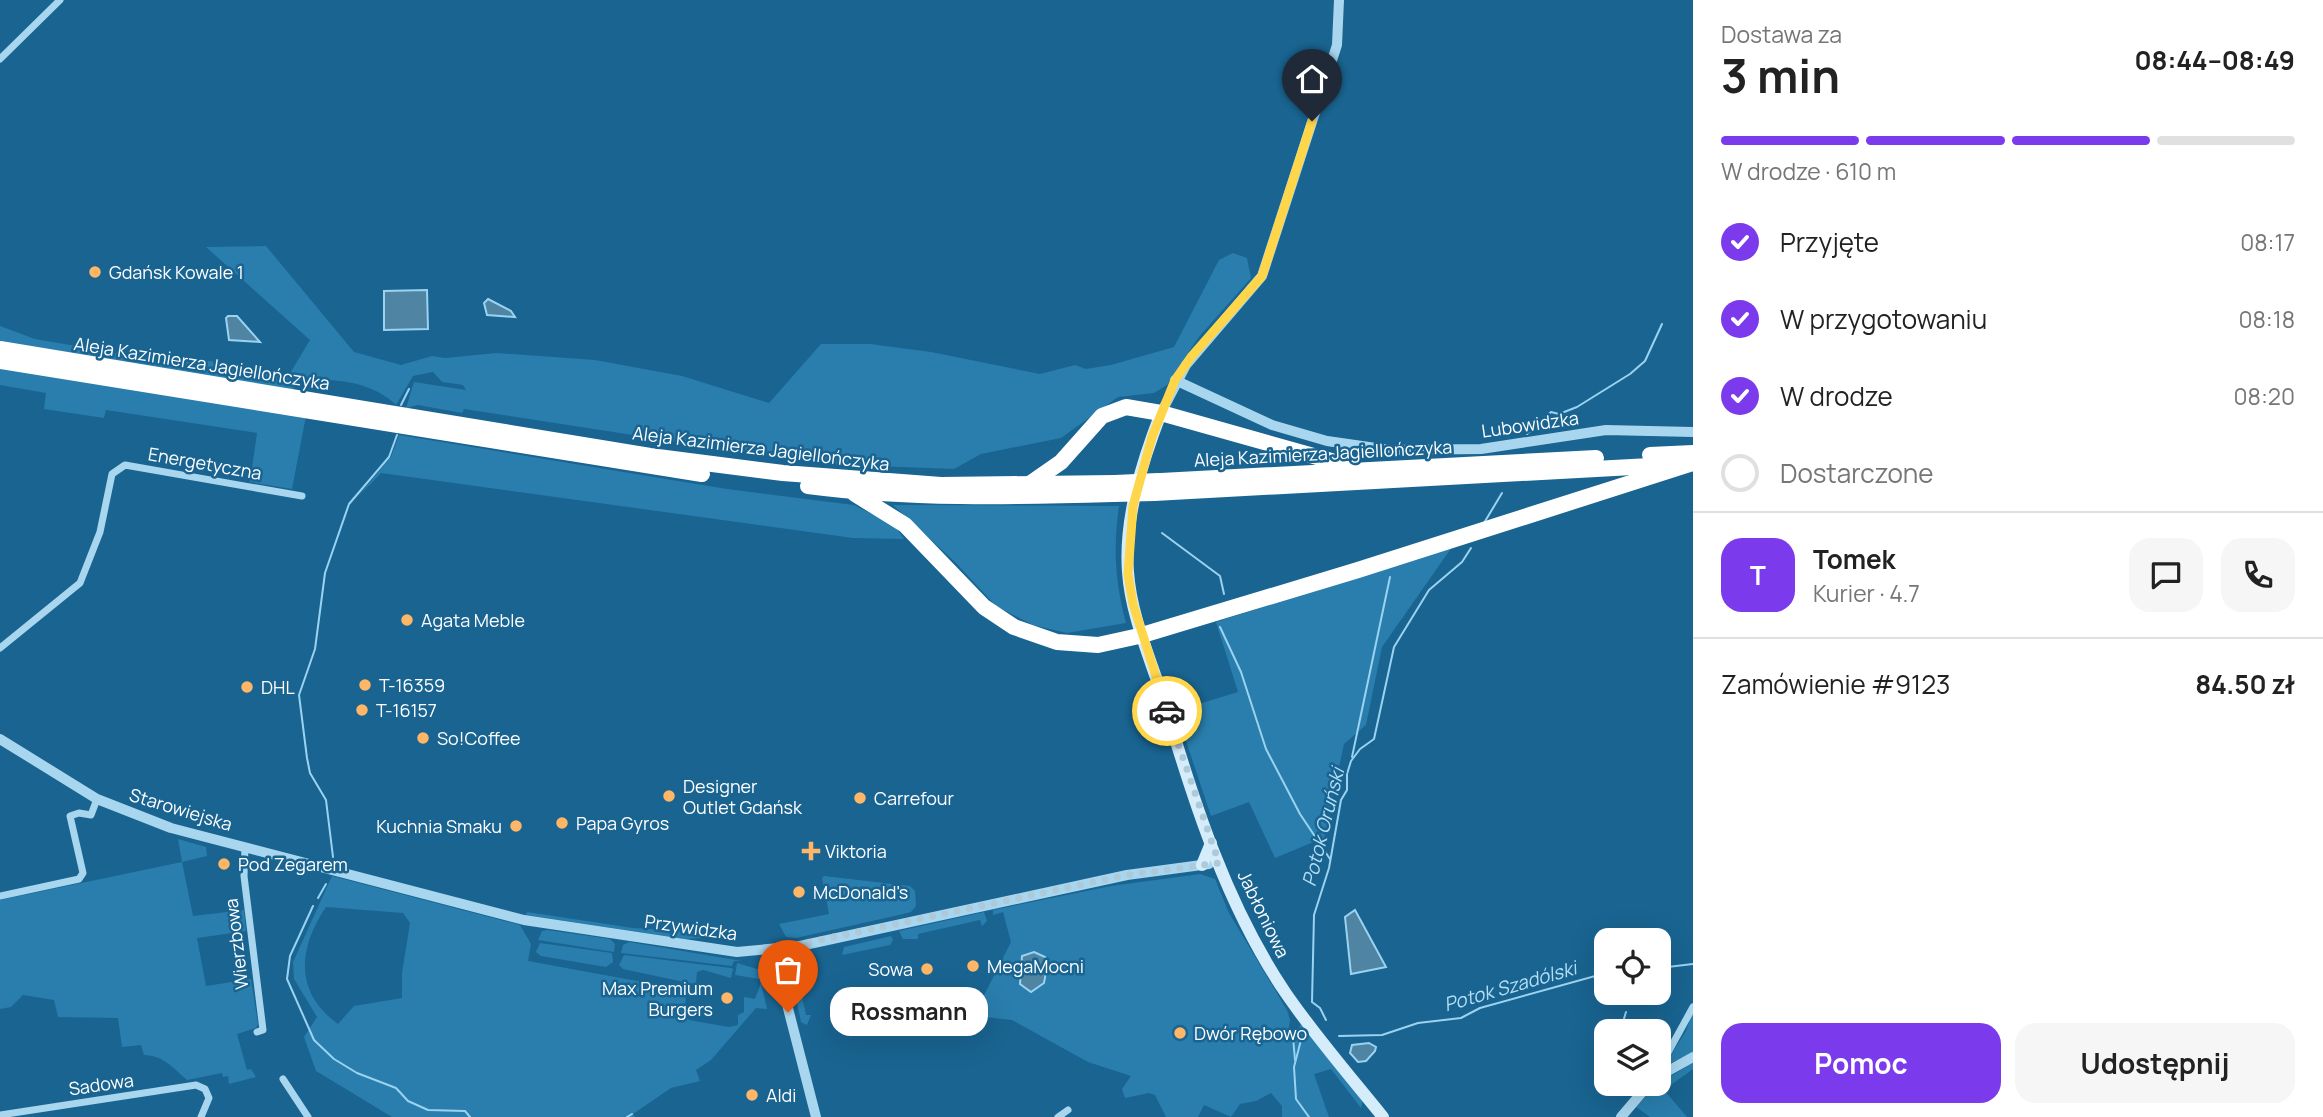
<!DOCTYPE html>
<html lang="pl">
<head>
<meta charset="utf-8">
<style>
  :root { --surface:#fff; --page:#f6f6f6; --text:#222; --muted:#767676; --line:#e0e0e0; --accent:#7c3aed }
  body { margin:0; font-family:Manrope,sans-serif; background:var(--page); color:var(--text); height:100vh; display:flex; flex-direction:column; font-size:26px; white-space:nowrap }
  * { box-sizing:border-box; margin:0 }
  p { font-size:23px; color:var(--muted) }
  .icon { flex:none; width:38px; height:38px; fill:none; stroke:currentColor; stroke-width:2; stroke-linecap:round; stroke-linejoin:round }
  .map { position:relative; flex:1; overflow:hidden }
  .sheet { display:flex; flex-direction:column; background:var(--surface); width:630px }
  .sheet>* { flex:none }
  .fabs { position:absolute; left:1594px; top:928px; display:grid; gap:14px }
  .fabs a { display:grid; place-items:center; width:77px; height:77px; border-radius:14px; background:var(--surface); box-shadow:0 7px 28px #0002; font-size:35px }
  .pin { position:absolute; display:grid; place-items:center; width:60px; height:60px; color:#fff; margin:-72px -30px; border-radius:50% 50% 50% 0; rotate:-45deg; box-shadow:0 0 7px #0007 }
  .pin .icon { rotate:45deg }
  .courier { position:absolute; display:grid; place-items:center; width:70px; height:70px; margin:-35px; border:5px solid #ffd54a; border-radius:50%; background:#fff; color:#222; box-shadow:0 2px 9px #0007 }
  .bubble { position:absolute; height:49px; border-radius:21px; background:var(--surface); box-shadow:0 7px 28px #0002; font-size:23px; font-weight:700; line-height:49px; text-align:center }
  .overview em { font-style:normal; font-weight:700 }
  .overview div { display:flex; flex-direction:column-reverse }
  .overview { display:flex; align-items:center; justify-content:space-between; height:119px; padding:0 28px }
  h1 { font-size:46px; font-weight:700; line-height:52px }
  .bar { display:grid; grid-template-columns:repeat(4,1fr); gap:10px 7px; align-content:center; height:84px; padding:0 28px }
  .bar i { height:9px; border-radius:5px; background:var(--line) }
  .bar .selected { background:var(--accent) }
  .bar p { grid-column:span 4 }
  .line { display:flex; align-items:center; gap:18px; padding:0 28px; border-top:2px solid var(--line) }
  .line div { flex:1 }
  .round { display:grid; place-items:center; flex:none; width:74px; height:74px; border-radius:21px; background:var(--page) }
  ol { padding:0 28px; list-style:none }
  li { display:flex; align-items:center; gap:21px; height:77px }
  li p { margin-inline-start:auto }
  li .icon { padding:7px; border-radius:50%; background:var(--accent); color:#fff; stroke-width:4 }
  li:last-child { color:var(--muted) }
  li i { width:38px; height:38px; border:4px solid var(--line); border-radius:50% }
  .action { display:flex; gap:14px; margin-top:auto; padding:14px 28px }
  .action a { flex:1; height:80px; border-radius:21px; background:var(--accent); color:#fff; font-size:28px; font-weight:700; line-height:80px; text-align:center }
  .action a+a { background:var(--page); color:var(--text) }
  main { display:flex; flex:1; min-height:0 }
  .map>svg:first-child { display:block }
</style>
</head>
<body>
<main>
<div class="map">
<svg width="1693" height="1117" viewBox="0 0 1693 1117">
  <rect width="100%" height="100%" fill="#196491"/>
  <g fill="#297ead" fill-rule="evenodd">
    <path d="M266,246L354,352L401,365L432,356L445,358L496,353L595,360L682,376L769,403L821,344H870L931,352L1040,374L1075,365L1086,369L1111,365L1174,347L1219,260L1233,253L1247,258L1251,278L1198,338L1167,385L1154,393L1118,397L1061,438L981,454L954,469L821,464L464,409L462,413L418,405L406,408L414,382L466,390L463,385L442,382L433,372L413,376L396,405C369,379 328,378 292,381L294,390L0,342V326L35,339L123,354H169L289,375L310,340L206,247Z"/>
    <path d="M0,367L306,416L292,489L250,482L257,433L106,410L104,418L44,409L46,393L0,385Z"/>
    <path d="M399,435L727,489L854,505L895,526L904,539L853,538L381,473L357,498L391,457Z"/>
    <path d="M893,505L1119,506C1113,548 1115,582 1126,623L1067,633L1033,625L996,606L954,561Z"/>
    <path d="M1452,547L1382,647L1366,725L1344,744L1322,848L1316,841L1275,858L1249,802L1211,816L1176,711L1238,692L1216,622Z"/>
    <path d="M178,839L206,847L207,856L182,862L193,916L244,910L246,931L197,938L206,986L251,979L258,1024L256,1028L237,1034L247,1070L251,1069L256,1077L229,1084L228,1076L223,1077L222,1073L187,1080C172,1067 164,1056 144,1055L141,1045L122,1047L118,1018L58,1017L54,1000L23,995L11,1007L0,1009V900L182,862Z"/>
    <path d="M1200,874L1215,879L1229,913L1287,1010L1290,1020L1287,1039L1295,1034L1301,1024L1363,1100L1361,1108L1331,1069L1314,1074L1329,1117H1282V1106L1271,1093L1256,1101L1240,1104L1231,1117L1204,1105L1198,1117H1166L1155,1095L1149,1093L1125,1098L1122,1089L1131,1076L1088,1062L1012,1020L976,1016L977,1009L1011,942L1003,912L993,915V910L1111,886Z"/>
    <path d="M332,876L520,925L531,944L528,961L686,990L685,1015L689,1020L729,1027L738,1025V1015L744,1012V997L755,999L761,983L767,1009L756,1008L711,1060L696,1070L700,1081L671,1088L633,1114L635,1117H392L316,1071L304,1037L317,1017L294,979L293,962ZM326,907L403,913L410,923L402,973V998L354,1006L338,1024C294,993 298,948 326,907Z"/>
    <path d="M824,876L910,886L915,891L916,906L911,912L899,915L796,938L786,937L779,924L829,914L822,878Z"/>
    <path d="M527,912L633,928L716,933V937L685,939L526,915Z"/>
    <path d="M984,912L987,921L982,926L980,920L918,934V939H903L899,931Z"/>
    <path d="M547,930L610,939L615,944L614,952L538,940L542,931Z"/>
    <path d="M891,936L893,940L890,945L842,955L844,947Z"/>
    <path d="M629,942L742,961H734L732,966L621,953L623,945Z"/>
    <path d="M540,943L612,953L613,962L606,967L541,956L536,952Z"/>
    <path d="M624,955L731,968L733,969L731,978L703,970L697,972L696,982L701,984L698,985L623,969L619,965Z"/>
    <path d="M737,963L764,971L767,975L759,979L735,975Z"/>
    <path d="M800,975L805,979L799,984L806,1015H811L807,1025L801,1022L793,985Z"/>
    <path d="M975,1002L972,1015H937L936,1008Z"/>
    <path d="M1693,1012V1053L1671,1063L1669,1058L1686,1031Z"/>
    <path d="M1693,1063V1069L1664,1090L1687,1117H1650L1636,1107L1657,1084Z"/>
  </g>
  <g fill="#4f84a2" stroke="#9ad3f1" stroke-width="2">
    <path d="M427,290L428,329L384,330V291Z"/>
    <path d="M488,299L511,311L515,317L487,315L484,303Z"/>
    <path d="M228,316H237L260,342L229,340L226,318Z"/>
    <path d="M1355,910L1386,967L1351,974L1345,917Z"/>
    <path d="M1034,952L1045,957L1048,962L1044,983L1031,992L1020,984L1022,956Z"/>
    <path d="M1369,1043L1376,1047L1375,1051L1366,1061L1358,1062L1350,1053L1352,1045Z"/>
  </g>
  <g fill="none" stroke-linecap="round" stroke-linejoin="round">
    <g stroke="#9ad3f1" stroke-width="2">
      <path d="M401,405L409,389"/>
      <path d="M1527,434L1551,412L1559,414L1577,407L1630,374L1645,361L1662,324"/>
      <path d="M1484,523L1502,493"/>
      <path d="M1162,533L1220,576L1224,594"/>
      <path d="M1220,627L1241,672L1266,749L1300,814L1330,859"/>
      <path d="M1352,757L1390,577"/>
      <path d="M333,857L326,800L310,773L307,758L299,695L315,649L325,573L349,504L389,457L397,435"/>
      <path d="M318,898L326,884"/>
      <path d="M313,906L290,956L287,979L314,1040L334,1059L357,1073L396,1088L408,1101L428,1110L465,1111L470,1117"/>
      <path d="M1659,968L1693,964"/>
      <path d="M1618,992L1622,1003"/>
      <path d="M1326,1020L1320,1008L1312,1002L1314,915L1329,868L1341,800L1347,790V774L1351,761L1360,749L1374,739L1394,647L1429,590L1462,562L1471,548"/>
      <path d="M1623,1022L1626,1012"/>
      <path d="M1339,1036L1382,1035L1418,1023L1461,1018L1480,1008L1606,973"/>
      <path d="M1293,1037L1295,1060"/>
      <path d="M1301,1040L1294,1067L1296,1099L1309,1117"/>
      <path d="M627,1117L632,1114"/>
    </g>
    <g stroke="#a8d6ef" stroke-width="7">
      <path d="M0,59L60,0"/>
      <path d="M0,648L80,583L100,532L112,474L125,465L302,496"/>
      <path d="M245,847L244,876L263,1030L257,1032"/>
      <path d="M0,896L79,879L83,873L70,816L79,813L91,815L97,799"/>
      <path d="M1659,1069L1693,1007"/>
      <path d="M283,1079L308,1117"/>
      <path d="M0,1115L196,1085L205,1089L209,1098L201,1117"/>
      <path d="M1058,1117L1068,1110"/>
    </g>
    <g stroke="#a8d6ef" stroke-width="10">
      <path d="M1175,380L1272,425L1327,441L1390,450L1481,449L1606,430L1693,432"/>
      <path d="M1161,413L1186,365L1262,276L1337,45L1339,0"/>
      <path d="M0,739L97,799L171,828L524,920L737,952L800,946L1127,875L1209,864"/>
      <path d="M773,950L816,1117"/>
      <path d="M1659,1076L1693,1057"/>
      <path d="M1621,1117L1650,1083"/>
    </g>
    <g stroke="#d5edfb" stroke-width="12">
      <path d="M1161,413C1142,462 1124,519 1128,572C1131,617 1152,662 1165,705C1194,803 1227,906 1285,992C1315,1036 1350,1076 1383,1117"/>
      <path d="M1202,865L1211,843"/>
    </g>
    <g stroke="#fff" stroke-width="16">
      <path d="M0,349L650,456L783,473L941,485L1115,483"/>
      <path d="M0,361L702,474"/>
      <path d="M1650,455L1693,453"/>
      <path d="M1161,481L1596,458"/>
      <path d="M1028,485L1061,462L1102,416L1126,407L1161,413L1349,466"/>
      <path d="M808,486C909,499 1011,497 1113,494"/>
      <path d="M1154,493L1669,465"/>
      <path d="M855,494L905,525L984,607L1014,627L1057,642L1098,645L1139,636L1358,570L1690,464"/>
    </g>
    <g stroke="#fff" stroke-width="16">
      <path d="M1115,483L1158,481"/>
      <path d="M1113,494L1154,493"/>
    </g>
  </g>
  <g fill="none" stroke-linecap="round" stroke-linejoin="round">
    <path stroke="#aec9d8" stroke-width="7" stroke-dasharray="0 12.6" d="M788,1012L773,950L1127,875L1219,863L1167,711"/>
    <path stroke="#ffd54a" stroke-width="9" d="M1167,711L1133,604L1128,574L1133,506L1152,437L1175,380L1191,357L1262,276L1312,121"/>
  </g>
  <g fill="#ffb666" stroke="#196491" stroke-width="2.5">
    <circle cx="95" cy="272" r="7"/>
    <circle cx="407" cy="620" r="7"/>
    <circle cx="365" cy="685" r="7"/>
    <circle cx="247" cy="687" r="7"/>
    <circle cx="362" cy="710" r="7"/>
    <circle cx="423" cy="738" r="7"/>
    <circle cx="669" cy="796" r="7"/>
    <circle cx="860" cy="798" r="7"/>
    <circle cx="562" cy="823" r="7"/>
    <circle cx="516" cy="826" r="7"/>
    <path d="M807.5 840.5h7v7h7v7h-7v7h-7v-7h-7v-7h7z"/>
    <circle cx="224" cy="864" r="7"/>
    <circle cx="799" cy="892" r="7"/>
    <circle cx="973" cy="966" r="7"/>
    <circle cx="927" cy="969" r="7"/>
    <circle cx="727" cy="998" r="7"/>
    <circle cx="1180" cy="1033" r="7"/>
    <circle cx="752" cy="1095" r="7"/>
  </g>
  <g text-anchor="middle" dominant-baseline="central" stroke-width="5" stroke-linejoin="round" paint-order="stroke">
    <g font-size="18" fill="#fff" stroke="#196491" text-anchor="start">
      <text x="109" y="272">Gdańsk Kowale 1</text>
      <text x="421" y="620">Agata Meble</text>
      <text x="379" y="685">T-16359</text>
      <text x="261" y="687">DHL</text>
      <text x="376" y="710">T-16157</text>
      <text x="437" y="738">So!Coffee</text>
      <text x="683" y="786">Designer<tspan x="683" dy="21">Outlet Gdańsk</tspan></text>
      <text x="874" y="798">Carrefour</text>
      <text x="576" y="823">Papa Gyros</text>
      <text x="502" y="826" text-anchor="end">Kuchnia Smaku</text>
      <text x="825" y="851">Viktoria</text>
      <text x="238" y="864">Pod Zegarem</text>
      <text x="813" y="892">McDonald's</text>
      <text x="987" y="966">MegaMocni</text>
      <text x="913" y="969" text-anchor="end">Sowa</text>
      <text x="713" y="988" text-anchor="end">Max Premium<tspan x="713" dy="21">Burgers</tspan></text>
      <text x="1194" y="1033">Dwór Rębowo</text>
      <text x="766" y="1095">Aldi</text>
    </g>
    <g font-size="18" fill="#fff" stroke="#196491">
      <text transform="translate(202 363) rotate(9)">Aleja Kazimierza Jagiellończyka</text>
      <text transform="translate(1530 424) rotate(-8)">Lubowidzka</text>
      <text transform="translate(761 448) rotate(7)">Aleja Kazimierza Jagiellończyka</text>
      <text transform="translate(1323 453) rotate(-3)">Aleja Kazimierza Jagiellończyka</text>
      <text transform="translate(205 463) rotate(10)">Energetyczna</text>
      <text transform="translate(181 809) rotate(17)">Starowiejska</text>
      <text transform="translate(1264 914) rotate(64)">Jabłoniowa</text>
      <text transform="translate(691 927) rotate(8)">Przywidzka</text>
      <text transform="translate(236 944) rotate(-97)">Wierzbowa</text>
      <text transform="translate(101 1084) rotate(-8)">Sadowa</text>
    </g>
    <g font-size="19" font-style="italic" fill="#b4dff6" stroke="#196491">
      <text transform="translate(1323 827) rotate(-76)">Potok Oruński</text>
      <text transform="translate(1510 986) rotate(-16)">Potok Szadólski</text>
    </g>
  </g>
</svg>
<div class="fabs">
<a><svg class="icon" aria-label="locate" viewBox="0 0 24 24"><circle cx="12" cy="12" r="6"/><path d="M12 2v4M12 18v4M2 12h4M18 12h4"/></svg></a>
<a><svg class="icon" aria-label="layers" viewBox="0 0 24 24"><path d="M12 4l9 5-9 5-9-5zM3 14l9 5 9-5"/></svg></a>
</div>
<div class="pin" style="left:788px;top:1012px;background:#ea580c"><svg class="icon" aria-label="bag" viewBox="0 0 24 24"><path d="M5 8h14l-1 12H6zM9 8a3 3 0 0 1 6 0"/></svg></div>
<div class="pin" style="left:1312px;top:121px;background:#1f2937"><svg class="icon" aria-label="home" viewBox="0 0 24 24"><path d="M3 11l9-7 9 7M6 9v11h12V9"/></svg></div>
<div class="courier" style="left:1167px;top:711px"><svg class="icon" aria-label="car" viewBox="0 0 24 24"><path d="M5 17H2v-5l4-1 3-4h7l3 4 3 1v5h-3M9 17h6M6 11h13"/><circle cx="7" cy="17" r="2"/><circle cx="17" cy="17" r="2"/></svg></div>
<div class="bubble" style="left:830px;top:987px;width:158px">Rossmann</div>
</div>
<section class="sheet">
<div class="overview"><div><h1>3 min</h1><p>Dostawa za</p></div><em>08:44–08:49</em></div>
<div class="bar"><i class="selected"></i><i class="selected"></i><i class="selected"></i><i></i><p>W drodze · 610 m</p></div>
<ol>
<li><svg class="icon" aria-label="check" viewBox="0 0 24 24"><path d="M5 12l5 5 9-10"/></svg>Przyjęte<p>08:17</p></li>
<li><svg class="icon" aria-label="check" viewBox="0 0 24 24"><path d="M5 12l5 5 9-10"/></svg>W przygotowaniu<p>08:18</p></li>
<li><svg class="icon" aria-label="check" viewBox="0 0 24 24"><path d="M5 12l5 5 9-10"/></svg>W drodze<p>08:20</p></li>
<li><i></i>Dostarczone</li>
</ol>
<div class="line" style="height:126px"><b class="round" style="background:var(--accent);color:#fff">T</b><div><b>Tomek</b><p>Kurier · 4.7</p></div><a class="round"><svg class="icon" aria-label="chat" viewBox="0 0 24 24"><path d="M4 5h16v11H9l-5 4z"/></svg></a><a class="round"><svg class="icon" aria-label="phone" viewBox="0 0 24 24"><path d="M5 4h4l2 5-3 2q2 4 5 5l2-3 5 2v4C11 20 4 13 5 4z"/></svg></a></div>
<div class="line" style="height:91px"><div>Zamówienie #9123</div><b>84.50 zł</b></div>
<div class="action"><a>Pomoc</a><a>Udostępnij</a></div>
</section>
</main>
</body>
</html>
